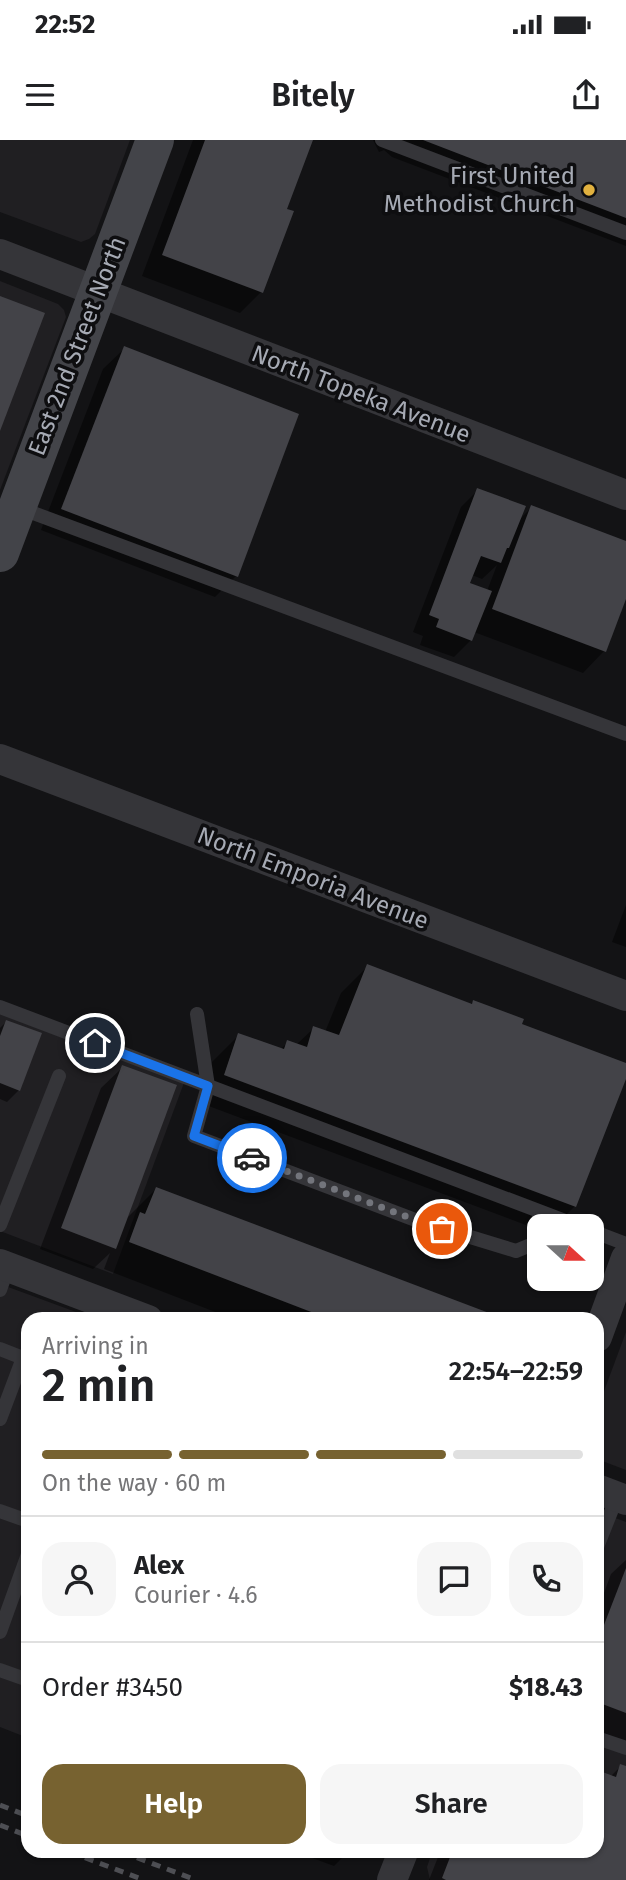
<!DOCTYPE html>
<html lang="en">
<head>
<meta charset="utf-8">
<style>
  :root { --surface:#fff; --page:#f6f6f6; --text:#202124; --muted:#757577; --line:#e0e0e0; --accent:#776230 }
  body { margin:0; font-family:"Fira Sans",sans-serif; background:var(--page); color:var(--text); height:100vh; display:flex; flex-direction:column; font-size:26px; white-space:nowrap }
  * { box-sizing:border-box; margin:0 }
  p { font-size:23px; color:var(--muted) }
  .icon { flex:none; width:38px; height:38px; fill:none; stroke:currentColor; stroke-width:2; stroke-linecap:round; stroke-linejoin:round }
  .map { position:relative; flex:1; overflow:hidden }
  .drawer { position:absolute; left:21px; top:1172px; width:583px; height:546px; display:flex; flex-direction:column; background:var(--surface); border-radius:21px; box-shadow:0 2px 5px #0004 }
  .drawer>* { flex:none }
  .needle { width:46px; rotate:111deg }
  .fabs { position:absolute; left:527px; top:1074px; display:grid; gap:14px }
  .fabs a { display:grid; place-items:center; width:77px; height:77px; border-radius:14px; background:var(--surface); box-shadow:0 2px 5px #0004; font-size:35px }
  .pin { position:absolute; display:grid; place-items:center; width:60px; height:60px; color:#fff; margin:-30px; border:4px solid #fff; border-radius:50%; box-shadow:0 2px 7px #0007 }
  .courier { position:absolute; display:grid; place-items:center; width:70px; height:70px; margin:-35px; border:5px solid #1a73e8; border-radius:50%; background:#fff; color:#222; box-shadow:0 2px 9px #0007 }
  .overview em { font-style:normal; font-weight:600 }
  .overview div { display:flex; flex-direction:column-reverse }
  .overview { display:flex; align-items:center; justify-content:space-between; height:119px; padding:0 21px }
  h1 { font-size:46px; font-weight:600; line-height:52px }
  .bar { display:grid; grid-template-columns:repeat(4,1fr); gap:10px 7px; align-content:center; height:84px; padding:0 21px }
  .bar i { height:9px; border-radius:5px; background:var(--line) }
  .bar .on { background:var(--accent) }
  .bar p { grid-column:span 4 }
  .line { display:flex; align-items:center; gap:18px; padding:0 21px; border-top:2px solid var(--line) }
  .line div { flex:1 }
  .round { display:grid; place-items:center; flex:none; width:74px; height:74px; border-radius:21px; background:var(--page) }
  .action { display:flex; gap:14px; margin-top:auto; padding:14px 21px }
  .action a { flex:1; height:80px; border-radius:21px; background:var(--accent); color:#fff; font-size:28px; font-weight:600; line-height:80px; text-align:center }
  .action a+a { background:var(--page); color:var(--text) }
  .status { display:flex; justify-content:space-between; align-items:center; height:49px; padding:0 35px; background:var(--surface); direction:ltr }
  .status svg { height:19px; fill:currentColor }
  header { display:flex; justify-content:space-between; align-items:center; height:91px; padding:0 21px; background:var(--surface); font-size:32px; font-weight:600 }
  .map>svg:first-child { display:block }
</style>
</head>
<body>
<div class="status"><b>22:52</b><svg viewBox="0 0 49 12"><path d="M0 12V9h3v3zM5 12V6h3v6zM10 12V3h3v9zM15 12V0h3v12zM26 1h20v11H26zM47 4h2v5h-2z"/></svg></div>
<header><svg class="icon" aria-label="menu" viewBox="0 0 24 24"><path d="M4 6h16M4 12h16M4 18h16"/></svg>Bitely<svg class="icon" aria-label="share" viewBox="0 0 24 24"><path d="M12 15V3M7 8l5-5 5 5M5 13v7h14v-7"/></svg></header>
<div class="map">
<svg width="626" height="1740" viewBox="0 0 626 1740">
  <rect width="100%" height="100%" fill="#131315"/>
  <g fill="#201f22">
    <path d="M0,0H130L95,94L89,99L81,102L0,72Z"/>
    <path d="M0,141L58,164L64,170L66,177L0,350Z"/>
    <path d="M0,860L188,932L113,1134L0,1091Z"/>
    <path d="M0,1144L95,1179L28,1180V1598L0,1587Z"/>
    <path d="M626,1192V1330L597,1319V1270Z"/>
    <path d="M597,1371L626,1382V1740H430L427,1727L432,1712H597Z"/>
  </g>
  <g fill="#0007" fill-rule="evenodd">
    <path d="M193,0H311L285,70L261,152L240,173L142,136Z"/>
    <path d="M373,0H626V106L392,17L384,10L379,12Z"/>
    <path d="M125,208L236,436L215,457L41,390L103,229Z"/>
    <path d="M478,350L518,381L532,367L626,403V454L604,511L583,533L474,492L471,500L454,517L420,505L423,496L413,492L461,367ZM497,425L487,451L468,444L472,435L482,439Z"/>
    <path d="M626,765V807L612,802Z"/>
    <path d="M368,826L470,865L473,862L520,885L626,925V934L575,1066L554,1087H539V1090L198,962L212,922L239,895L280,910L288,902L296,905L314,888L325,892L341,853Z"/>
    <path d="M6,882L19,950L7,962L0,959V888Z"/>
    <path d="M123,927L125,1080L156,1049L500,1180H236L104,1129L110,1113L93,1129L40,1109L101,948Z"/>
    <path d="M626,1420V1602L597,1591V1472L611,1434Z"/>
    <path d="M621,1626L626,1628V1740H429L440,1712H597V1632L610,1637Z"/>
    <path d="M296,1712H348L334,1726Z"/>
  </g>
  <g fill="#434348">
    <path d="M205,0H313L287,69L294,71L263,153L162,115Z"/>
    <path d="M423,0H626V78Z"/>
    <path d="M0,156L45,173L0,291Z"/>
    <path d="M124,206L299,274L238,437L61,369Z"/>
    <path d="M477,348L526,366L509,408H507L501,423L481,416L470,443L492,451L472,501L436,487L439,479L429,475Z"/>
    <path d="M531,365L626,401V459L606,512L492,469Z"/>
    <path d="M367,824L472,864L473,860L524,879L522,884L626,923V939L576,1067L224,935L238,893L284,909L287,900L307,907L313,886L339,895Z"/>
    <path d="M6,880L42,893L20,951L0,943V896Z"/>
    <path d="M122,925L177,945L116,1109L61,1088Z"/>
    <path d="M156,1047L505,1179V1180H332L129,1102L140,1072L145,1074Z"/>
    <path d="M626,1428V1573L597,1562V1503Z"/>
    <path d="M620,1624L626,1626V1740H446L442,1738L452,1712H597V1630L616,1637Z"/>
  </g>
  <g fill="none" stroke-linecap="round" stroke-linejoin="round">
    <g stroke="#353539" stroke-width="14">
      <path d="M382,0L626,93"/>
      <path d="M17,367L626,594"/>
      <path d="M0,867L581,1087"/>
      <path d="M197,874L208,946L194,996L418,1081L516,1111L533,1104L539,1094"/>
      <path d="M0,1085L59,936"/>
      <path d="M592,1091L626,1104"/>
      <path d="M0,1150L8,1127"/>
      <path d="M0,1209L23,1218L0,1279"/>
      <path d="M0,1371L28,1381"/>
      <path d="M597,1407L617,1357"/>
      <path d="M0,1492L28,1414"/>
      <path d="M0,1530L28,1540"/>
      <path d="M597,1598L626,1608"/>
    </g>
    <g stroke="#353539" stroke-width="30">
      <path d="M0,114L626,355"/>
      <path d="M0,619L626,856"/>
      <path d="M0,1124L148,1180"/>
      <path d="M597,1197L626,1118"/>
      <path d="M597,1349L626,1360"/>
      <path d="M392,1740L403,1712"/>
    </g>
    <path stroke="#434449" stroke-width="38" d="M0,413L155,0"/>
    <g stroke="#4e4f54" stroke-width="5" stroke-dasharray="9 7" stroke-linecap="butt">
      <path d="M0,1665L28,1676"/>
      <path d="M0,1685L28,1696"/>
      <path d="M70,1712L144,1740"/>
      <path d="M122,1712L196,1740"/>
    </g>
  </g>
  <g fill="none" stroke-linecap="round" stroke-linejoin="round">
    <path stroke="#73757c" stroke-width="7" stroke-dasharray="0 12.6" d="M252,1018L418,1081L442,1089"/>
    <path stroke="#1a73e8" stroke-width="9" d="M95,903L208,946L194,996L252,1018"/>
  </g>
  <circle fill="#e1b13f" stroke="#0e0e10" stroke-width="2.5" cx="589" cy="50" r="7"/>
  <g text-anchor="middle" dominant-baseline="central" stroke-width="7" stroke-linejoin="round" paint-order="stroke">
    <g font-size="24" fill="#a6aab4" stroke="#0e0e10" text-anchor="end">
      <text x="575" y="36">First United<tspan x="575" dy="28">Methodist Church</tspan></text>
    </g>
    <g font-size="24" fill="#a6aab4" stroke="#0e0e10">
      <text transform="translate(77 206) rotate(-69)">East 2nd Street North</text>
      <text transform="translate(361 254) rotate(21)">North Topeka Avenue</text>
      <text transform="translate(313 738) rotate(21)">North Emporia Avenue</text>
    </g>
  </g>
</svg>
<div class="fabs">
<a><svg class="needle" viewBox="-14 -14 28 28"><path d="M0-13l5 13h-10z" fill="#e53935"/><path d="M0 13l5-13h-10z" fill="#757577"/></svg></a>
</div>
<div class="pin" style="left:442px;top:1089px;background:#ea580c"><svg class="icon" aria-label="bag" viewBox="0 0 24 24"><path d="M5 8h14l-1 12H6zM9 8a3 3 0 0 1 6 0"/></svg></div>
<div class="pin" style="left:95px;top:903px;background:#1f2937"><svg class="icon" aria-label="home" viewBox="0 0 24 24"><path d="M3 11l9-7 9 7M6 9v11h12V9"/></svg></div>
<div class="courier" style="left:252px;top:1018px"><svg class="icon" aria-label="car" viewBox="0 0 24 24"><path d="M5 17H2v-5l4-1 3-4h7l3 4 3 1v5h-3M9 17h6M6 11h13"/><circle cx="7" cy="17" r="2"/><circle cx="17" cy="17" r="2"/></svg></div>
<section class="drawer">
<div class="overview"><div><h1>2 min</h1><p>Arriving in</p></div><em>22:54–22:59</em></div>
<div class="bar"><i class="on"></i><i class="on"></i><i class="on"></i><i></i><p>On the way · 60 m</p></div>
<div class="line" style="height:126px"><a class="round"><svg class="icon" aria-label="person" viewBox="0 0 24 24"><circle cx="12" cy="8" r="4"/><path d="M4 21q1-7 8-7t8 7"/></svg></a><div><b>Alex</b><p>Courier · 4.6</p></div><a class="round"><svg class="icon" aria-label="chat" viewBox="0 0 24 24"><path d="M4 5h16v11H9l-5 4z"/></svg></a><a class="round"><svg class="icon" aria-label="phone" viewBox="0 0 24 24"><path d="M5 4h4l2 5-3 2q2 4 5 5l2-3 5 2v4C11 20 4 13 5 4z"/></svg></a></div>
<div class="line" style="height:91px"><div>Order #3450</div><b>$18.43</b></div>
<div class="action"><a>Help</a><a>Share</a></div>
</section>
</div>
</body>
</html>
